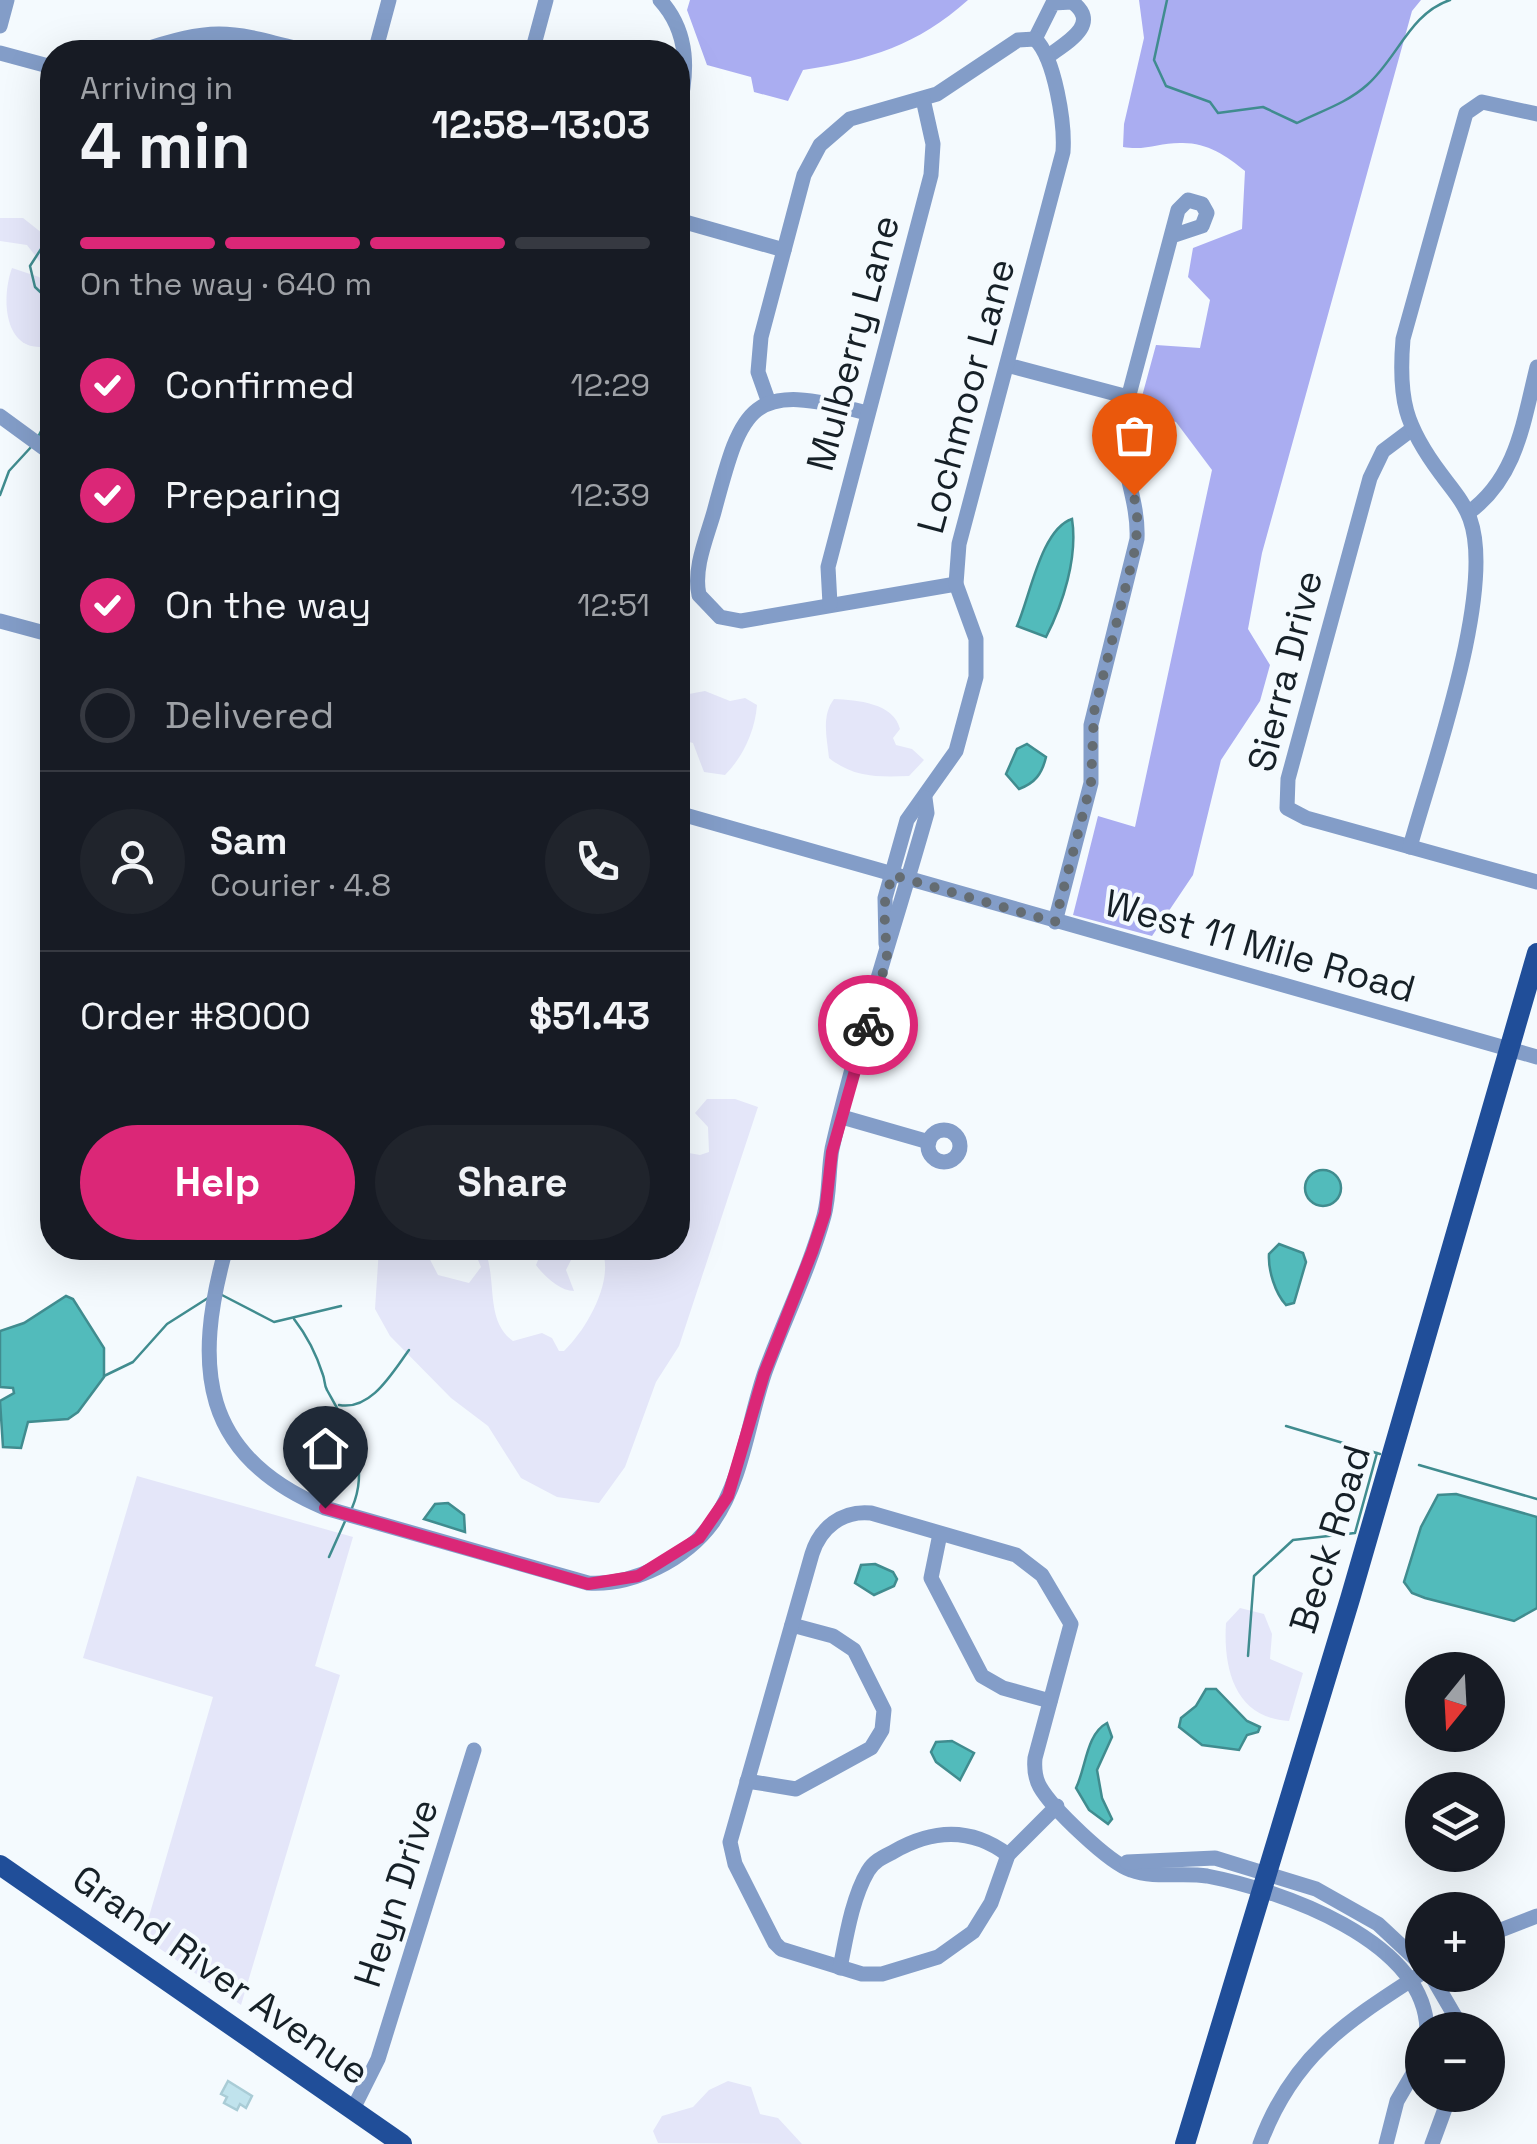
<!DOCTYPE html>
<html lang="en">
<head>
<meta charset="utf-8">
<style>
  :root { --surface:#171b24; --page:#20242c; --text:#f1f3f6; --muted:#9ea1a6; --line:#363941; --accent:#db2777 }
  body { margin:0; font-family:"Space Grotesk",sans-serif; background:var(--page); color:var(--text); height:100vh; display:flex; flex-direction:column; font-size:38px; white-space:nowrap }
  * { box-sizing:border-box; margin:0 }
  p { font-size:32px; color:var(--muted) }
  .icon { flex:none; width:55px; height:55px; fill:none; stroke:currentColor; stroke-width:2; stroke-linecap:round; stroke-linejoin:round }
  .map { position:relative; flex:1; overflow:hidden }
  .details { position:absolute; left:40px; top:40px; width:650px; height:1220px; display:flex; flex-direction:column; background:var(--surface); border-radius:40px; box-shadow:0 10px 40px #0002 }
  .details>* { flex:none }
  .needle { width:65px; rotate:198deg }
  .fabs { position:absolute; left:1405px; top:1652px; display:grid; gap:20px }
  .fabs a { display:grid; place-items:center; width:100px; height:100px; border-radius:50%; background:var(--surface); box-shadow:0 10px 40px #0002; font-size:50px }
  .pin { position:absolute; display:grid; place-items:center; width:85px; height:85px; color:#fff; margin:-102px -42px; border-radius:50% 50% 50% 0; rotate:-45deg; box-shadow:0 0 10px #0007 }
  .pin .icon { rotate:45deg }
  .courier { position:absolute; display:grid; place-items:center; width:100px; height:100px; margin:-50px; border:8px solid #db2777; border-radius:50%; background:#fff; color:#222; box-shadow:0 2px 12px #0007 }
  .head em { font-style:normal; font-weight:600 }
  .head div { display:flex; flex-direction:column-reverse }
  .head { display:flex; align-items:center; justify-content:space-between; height:170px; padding:0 40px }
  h1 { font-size:65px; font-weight:600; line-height:75px }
  .bar { display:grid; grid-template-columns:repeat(4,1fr); gap:15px 10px; align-content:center; height:120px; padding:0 40px }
  .bar i { height:12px; border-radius:8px; background:var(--line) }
  .bar .on { background:var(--accent) }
  .bar p { grid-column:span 4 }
  .line { display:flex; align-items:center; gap:25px; padding:0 40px; border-top:2px solid var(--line) }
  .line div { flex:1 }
  .round { display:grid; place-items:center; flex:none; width:105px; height:105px; border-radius:52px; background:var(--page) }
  ol { padding:0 40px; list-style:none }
  li { display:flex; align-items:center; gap:30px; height:110px }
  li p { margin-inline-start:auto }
  li .icon { padding:10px; border-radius:50%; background:var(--accent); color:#fff; stroke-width:4 }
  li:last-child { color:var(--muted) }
  li i { width:55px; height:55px; border:5px solid var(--line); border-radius:50% }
  .button { display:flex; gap:20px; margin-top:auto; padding:20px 40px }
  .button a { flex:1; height:115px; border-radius:60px; background:var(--accent); color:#fff; font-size:40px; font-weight:600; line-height:115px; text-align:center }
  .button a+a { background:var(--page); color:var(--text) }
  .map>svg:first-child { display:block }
</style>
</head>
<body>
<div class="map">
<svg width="1537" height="2144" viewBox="0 0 1537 2144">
  <rect width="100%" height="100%" fill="#f4fafe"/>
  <g fill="#e4e6f9">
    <path d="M0,218H23L52,241V277L27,245L0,241Z"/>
    <path d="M12,268L39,277L52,289V345C5,358 0,301 12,268Z"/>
    <path d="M705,691L730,701L745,698L757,705C755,731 743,757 725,775L704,772L693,743L678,739V696Z"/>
    <path d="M834,699C857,700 894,703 900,729L893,738L896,745L912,749L924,760L909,776C879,777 854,778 829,758C827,738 821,716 834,699Z"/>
    <path d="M707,1099H735L758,1107L679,1346L656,1382L625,1467L599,1503L557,1497L521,1478L488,1426L451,1398L390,1336L375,1309L379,1248H424L438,1275L469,1283L481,1267L473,1248H484C498,1279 484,1320 513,1341L542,1333L552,1338L559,1351H564C587,1329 616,1278 601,1248H678V1151L700,1155L709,1152L708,1127L695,1113Z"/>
    <path d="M543,1248H577L566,1270L574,1291C560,1291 544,1276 536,1265Z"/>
    <path d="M137,1476L353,1537L315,1666L340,1675L241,2005L143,1937L213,1697L83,1658Z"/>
    <path d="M1240,1608L1264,1614L1272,1634L1270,1659L1303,1673L1289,1721C1235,1718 1223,1669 1226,1623Z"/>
    <path d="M728,2081L751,2087L760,2114L778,2118L802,2144L658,2143L653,2131L662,2116L693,2107L709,2090Z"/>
  </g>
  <g fill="#aaadf1">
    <path d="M690,0H968C918,45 869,60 803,70L788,101L754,92L751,77L707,65L687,10Z"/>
    <path d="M1139,0H1421L1412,11L1262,553L1248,629L1270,665L1260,701L1221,760L1193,875L1152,936L1073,915L1098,816L1135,827L1212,470L1176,422L1138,411L1156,345L1200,348L1210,300L1188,277L1193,248L1242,229L1245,171C1226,155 1206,142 1180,143C1159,143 1145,151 1123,147L1124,124L1144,38Z"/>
  </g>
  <g fill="#52bbbb" stroke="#408c8f" stroke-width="2.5">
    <path d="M1072,519C1078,557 1063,604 1046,637L1017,626C1030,597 1041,529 1072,519Z"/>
    <path d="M1027,744L1046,757C1042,774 1035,783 1019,789L1006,774L1017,749Z"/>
    <circle cx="1323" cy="1188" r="18"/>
    <path d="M1279,1244L1303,1253L1306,1262L1294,1303L1286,1305C1275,1293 1268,1270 1269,1254Z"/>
    <path d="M66,1296L73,1299L104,1348V1377L78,1412L68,1419L28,1422L21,1448L3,1447L0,1401L14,1393L13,1388L0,1387V1331L24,1323Z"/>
    <path d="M1456,1494L1537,1517V1608L1514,1621L1425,1598L1412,1593L1404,1582L1421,1527L1438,1495Z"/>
    <path d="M448,1503L464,1515L465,1532L424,1519L435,1504Z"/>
    <path d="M875,1564L893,1572L897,1579L894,1586L874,1595L855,1583L861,1565Z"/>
    <path d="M1206,1689H1216L1247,1721L1260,1727L1258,1732L1247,1735L1239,1750L1202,1745L1179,1727L1181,1718L1196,1706Z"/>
    <path d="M1107,1723L1112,1737L1097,1770L1102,1798L1112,1819L1108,1824L1089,1810L1076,1788C1086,1768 1086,1734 1107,1723Z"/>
    <path d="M952,1741L974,1753L960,1780L936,1762L931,1752L936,1742Z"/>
  </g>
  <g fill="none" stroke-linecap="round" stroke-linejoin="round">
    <g stroke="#408c8f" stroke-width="2.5">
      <path d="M1167,0L1154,60L1166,86L1210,102L1218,113L1263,107L1297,123C1321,111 1347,103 1367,85C1397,59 1410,13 1450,0"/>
      <path d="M52,232L30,266L35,287L52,303"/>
      <path d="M39,435L52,410"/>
      <path d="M0,495L9,471L32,446"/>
      <path d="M220,1294L274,1322L341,1306"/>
      <path d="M294,1319C308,1337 316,1353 323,1375C325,1380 324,1385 327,1390C348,1428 371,1464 352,1508"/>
      <path d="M104,1376L133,1362L167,1324L208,1298"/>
      <path d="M339,1405C371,1411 392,1373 409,1350"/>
      <path d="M1286,1426L1380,1454"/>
      <path d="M1419,1465L1537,1499"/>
      <path d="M329,1557L346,1519"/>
      <path d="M1248,1656L1254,1576L1293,1540L1355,1533L1377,1453"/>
    </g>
  </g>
  <path fill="#c0e3ed" stroke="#a9ccd6" stroke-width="2.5" d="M228,2081L252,2096L246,2108L240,2104L237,2110L224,2103L227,2097L221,2094Z"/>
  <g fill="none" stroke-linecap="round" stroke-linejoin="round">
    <g stroke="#839dc8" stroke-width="15">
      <path d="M660,0C690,33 688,73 678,113"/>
      <path d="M0,26L7,0"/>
      <path d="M1035,39L1053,3L1072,2C1102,24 1066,43 1047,57"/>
      <path d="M137,52C219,25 228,31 310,52"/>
      <path d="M375,52L389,0"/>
      <path d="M532,52L546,0"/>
      <path d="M0,53L52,67"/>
      <path d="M678,220L784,250"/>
      <path d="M1007,365L1128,397"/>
      <path d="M769,403L758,372L761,337L804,175L820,145L850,119L937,94L1018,40L1035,39"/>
      <path d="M867,413C750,381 743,403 714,512C707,537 693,568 699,595L720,617L741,621L956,584"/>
      <path d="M0,416L52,454"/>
      <path d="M1411,430L1383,451L1370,478L1288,779L1287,808L1306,818L1537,882"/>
      <path d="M1468,513C1517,478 1523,423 1537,367"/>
      <path d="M830,604L828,567L931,175L933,144L923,99"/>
      <path d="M0,621L52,635"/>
      <path d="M678,813L1537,1057"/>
      <path d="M1410,847C1431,770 1496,591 1470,519C1464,502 1452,489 1441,474C1405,426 1398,399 1403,339L1466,113L1482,102L1537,114"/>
      <path d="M1055,922L1091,783V725L1137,539C1139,498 1118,463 1122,421L1178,210L1188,200L1202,204L1207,213L1202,226L1172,236"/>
      <path d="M886,944L885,898L907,820L956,751L976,677V639L956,584L959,544L1063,152C1065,124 1055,58 1035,39"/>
      <path d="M842,1117L929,1142"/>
      <circle cx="944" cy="1146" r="16"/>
      <path d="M226,1248C193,1366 200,1456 325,1508L588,1583C634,1586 686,1559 713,1522C743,1479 748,1421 765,1372C784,1320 809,1270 824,1216C830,1194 828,1171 832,1149C857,1038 896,923 927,813L925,798"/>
      <path d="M940,1534L931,1578L982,1676L1003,1688L1050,1701"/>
      <path d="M747,1781L796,1789L871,1748L882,1730L884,1710L854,1650L833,1636L792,1625"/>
      <path d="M1057,1806L1008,1855L991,1903L973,1932L938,1957L882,1974H862L781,1949L775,1943L735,1864L730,1842L812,1554C820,1528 842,1510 871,1513L1016,1555L1042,1575L1071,1624L1035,1758C1034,1769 1035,1778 1040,1787C1052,1808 1109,1863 1131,1870C1155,1879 1182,1872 1207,1876C1280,1890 1425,1940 1427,2030"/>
      <path d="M1127,1862L1215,1858L1316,1889L1378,1924L1422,1965"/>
      <path d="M1488,1935L1537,1916"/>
      <path d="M840,1968C846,1938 852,1898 868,1871C874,1861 883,1857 893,1852C931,1830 970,1826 1008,1855"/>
      <path d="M1431,1975L1463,2030"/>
      <path d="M353,2109L378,2059L474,1750"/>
      <path d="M1260,2144C1293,2055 1346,2022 1422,1973"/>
      <path d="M1386,2144L1397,2101L1422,2058"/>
      <path d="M1432,2144L1450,2095"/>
    </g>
    <g stroke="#204e99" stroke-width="20">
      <path d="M0,1865L402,2144"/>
      <path d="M1185,2144L1350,1599L1537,953"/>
    </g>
  </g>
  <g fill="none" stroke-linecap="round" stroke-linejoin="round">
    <path stroke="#646c72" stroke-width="10" stroke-dasharray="0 18" d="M868,1025L887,958L884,906L892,875L1055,922L1091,783L1094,712L1134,554L1138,524L1134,495"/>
    <path stroke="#db2777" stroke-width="12" d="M325,1508L588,1584L638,1576L699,1538L728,1496L764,1374L812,1252L825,1213L832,1152L868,1025"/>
  </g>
  <g text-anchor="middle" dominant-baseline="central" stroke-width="8" stroke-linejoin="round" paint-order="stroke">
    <g font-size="38" fill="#162027" stroke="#f4fafe">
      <text transform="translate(853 343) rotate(-75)">Mulberry Lane</text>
      <text transform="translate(966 396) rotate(-75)">Lochmoor Lane</text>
      <text transform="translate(1285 671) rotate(-76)">Sierra Drive</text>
      <text transform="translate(1260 946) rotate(16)">West 11 Mile Road</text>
      <text transform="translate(1330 1539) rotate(-73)">Beck Road</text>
      <text transform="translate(396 1893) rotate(-72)">Heyn Drive</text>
      <text transform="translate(221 1975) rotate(35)">Grand River Avenue</text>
    </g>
  </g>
</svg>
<div class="fabs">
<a><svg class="needle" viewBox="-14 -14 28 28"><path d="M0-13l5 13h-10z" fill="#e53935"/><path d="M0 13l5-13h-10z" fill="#9ea1a6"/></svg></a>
<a><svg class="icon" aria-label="layers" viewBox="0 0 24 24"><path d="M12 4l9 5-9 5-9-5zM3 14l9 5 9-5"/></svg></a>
<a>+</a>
<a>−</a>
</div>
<div class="pin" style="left:1134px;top:495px;background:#ea580c"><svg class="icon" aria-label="bag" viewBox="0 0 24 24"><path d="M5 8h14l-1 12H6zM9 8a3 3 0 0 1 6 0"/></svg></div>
<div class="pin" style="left:325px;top:1508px;background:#1f2937"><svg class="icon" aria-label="home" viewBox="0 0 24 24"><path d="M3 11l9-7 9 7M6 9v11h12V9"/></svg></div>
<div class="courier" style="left:868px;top:1025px"><svg class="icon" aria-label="bike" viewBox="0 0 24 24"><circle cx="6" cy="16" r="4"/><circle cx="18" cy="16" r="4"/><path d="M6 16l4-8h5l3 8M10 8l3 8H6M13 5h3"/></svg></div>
<section class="details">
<div class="head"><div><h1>4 min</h1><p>Arriving in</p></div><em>12:58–13:03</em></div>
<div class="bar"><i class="on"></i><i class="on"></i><i class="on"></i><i></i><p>On the way · 640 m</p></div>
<ol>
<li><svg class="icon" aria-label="check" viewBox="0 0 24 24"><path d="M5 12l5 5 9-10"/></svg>Confirmed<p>12:29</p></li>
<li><svg class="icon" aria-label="check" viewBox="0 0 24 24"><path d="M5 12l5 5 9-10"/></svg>Preparing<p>12:39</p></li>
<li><svg class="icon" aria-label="check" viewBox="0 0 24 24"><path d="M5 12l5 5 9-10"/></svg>On the way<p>12:51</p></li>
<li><i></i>Delivered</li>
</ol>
<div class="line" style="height:180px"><a class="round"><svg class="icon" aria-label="person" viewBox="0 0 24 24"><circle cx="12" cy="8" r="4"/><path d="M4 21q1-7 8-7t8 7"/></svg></a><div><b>Sam</b><p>Courier · 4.8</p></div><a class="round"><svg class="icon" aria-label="phone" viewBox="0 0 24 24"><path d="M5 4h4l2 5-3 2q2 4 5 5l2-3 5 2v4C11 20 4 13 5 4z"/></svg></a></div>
<div class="line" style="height:130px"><div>Order #8000</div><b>$51.43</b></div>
<div class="button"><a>Help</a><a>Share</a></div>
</section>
</div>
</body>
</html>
